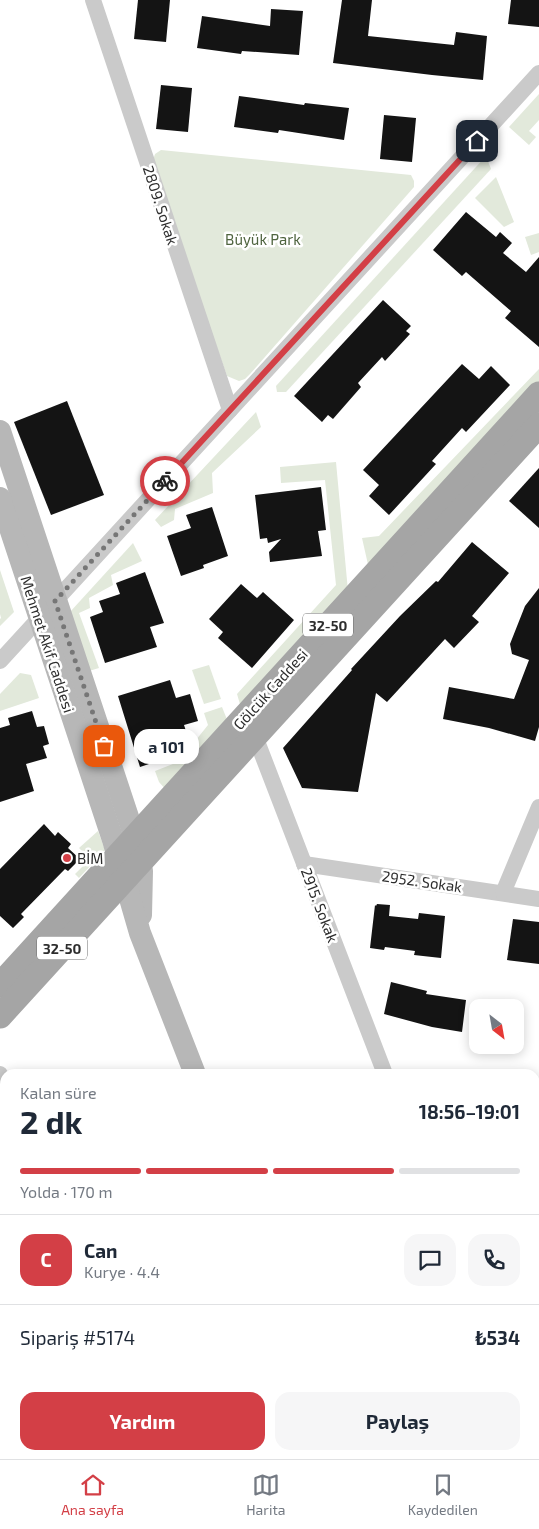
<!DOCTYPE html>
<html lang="tr">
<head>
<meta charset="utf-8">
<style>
  :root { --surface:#fff; --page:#f6f6f7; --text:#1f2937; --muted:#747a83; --line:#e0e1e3; --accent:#d33f46 }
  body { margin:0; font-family:"Exo 2",sans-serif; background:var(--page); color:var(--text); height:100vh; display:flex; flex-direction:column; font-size:19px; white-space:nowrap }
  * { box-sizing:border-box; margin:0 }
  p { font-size:16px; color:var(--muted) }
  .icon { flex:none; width:28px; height:28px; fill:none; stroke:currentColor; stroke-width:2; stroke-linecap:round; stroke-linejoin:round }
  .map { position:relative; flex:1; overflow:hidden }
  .panel { position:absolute; left:0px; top:1069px; width:540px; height:391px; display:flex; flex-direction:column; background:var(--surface); border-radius:15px 15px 0 0; box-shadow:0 2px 12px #0003 }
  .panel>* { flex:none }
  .needle { width:32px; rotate:149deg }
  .controls { position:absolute; left:469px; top:999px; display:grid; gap:10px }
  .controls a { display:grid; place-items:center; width:55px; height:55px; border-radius:10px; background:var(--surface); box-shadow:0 2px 12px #0003; font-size:25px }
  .pin { position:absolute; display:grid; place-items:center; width:42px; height:42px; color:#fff; margin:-21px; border-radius:10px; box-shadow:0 2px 8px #0006 }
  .courier { position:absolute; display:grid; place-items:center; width:50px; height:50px; margin:-25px; border:4px solid #d33f46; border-radius:50%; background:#fff; color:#222; box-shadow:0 1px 6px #0007 }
  .bubble { position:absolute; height:35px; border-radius:15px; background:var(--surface); box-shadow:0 2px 12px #0003; font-size:16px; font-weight:700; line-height:35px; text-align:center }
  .headline em { font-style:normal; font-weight:700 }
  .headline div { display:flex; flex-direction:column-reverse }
  .headline { display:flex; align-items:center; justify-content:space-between; height:85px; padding:0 20px }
  h1 { font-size:32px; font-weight:700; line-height:38px }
  .bar { display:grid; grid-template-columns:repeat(4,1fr); gap:8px 5px; align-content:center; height:60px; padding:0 20px }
  .bar i { height:6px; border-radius:4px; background:var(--line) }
  .bar .on { background:var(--accent) }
  .bar p { grid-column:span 4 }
  .line { display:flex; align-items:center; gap:12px; padding:0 20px; border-top:1px solid var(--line) }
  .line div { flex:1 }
  .round { display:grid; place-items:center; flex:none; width:52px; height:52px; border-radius:15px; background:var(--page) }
  .button { display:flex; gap:10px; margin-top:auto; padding:10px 20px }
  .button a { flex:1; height:58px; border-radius:15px; background:var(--accent); color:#fff; font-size:20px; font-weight:700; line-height:58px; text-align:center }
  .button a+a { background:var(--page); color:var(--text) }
  .menu { display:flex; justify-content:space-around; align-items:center; height:70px; border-top:1px solid var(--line); background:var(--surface); font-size:14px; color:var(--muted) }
  .menu a { display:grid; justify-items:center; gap:2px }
  .menu .on { color:var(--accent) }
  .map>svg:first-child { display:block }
</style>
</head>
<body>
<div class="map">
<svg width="539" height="1459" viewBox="0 0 539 1459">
  <rect width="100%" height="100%" fill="#fff"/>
  <g fill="#e2e9db">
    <path d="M539,94V120L529,131L536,137L529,145L509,127Z"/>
    <path d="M161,150L411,175L414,181V187L250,374L245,379L239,381L227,376L152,163L155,154Z"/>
    <path d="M486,156L491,169L286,392H277L276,386Z"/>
    <path d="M496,177L514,222L504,227L475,198Z"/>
    <path d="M539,233V252L531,255L525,237Z"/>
    <path d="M539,369V386L369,569L362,538L379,536Z"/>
    <path d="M256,412L261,427L212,473L213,493L175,509L174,520L161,527L155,520Z"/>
    <path d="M336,462L348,591L242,711L237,694L336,585L325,480L281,483L280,467Z"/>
    <path d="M133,543L142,561L111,575L113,585L89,598L90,608L79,613L99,668L89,671L70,612Z"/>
    <path d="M0,570L14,612L0,626V619L1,618L0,614Z"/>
    <path d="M209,665L221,699L204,704L192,670Z"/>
    <path d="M20,673L31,675L39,698L0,711V694Z"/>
    <path d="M222,707L228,722L167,791L159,782L155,771L178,762L176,749L196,740L208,725L204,713Z"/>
    <path d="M98,831L105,850L79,878L75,874L90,859L79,848Z"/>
  </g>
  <g fill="#141414">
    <path d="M138,0H170L166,42L134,39Z"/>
    <path d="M342,0H372L368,36L454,45L456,32L487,36L483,80L432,75L333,63Z"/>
    <path d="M511,0H539V27L508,24Z"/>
    <path d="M271,9L303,11L299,55L242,51L241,54L197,48L202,16L270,26Z"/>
    <path d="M161,85L192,88L188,132L156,129Z"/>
    <path d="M239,96L304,105L305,103L349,108L344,140L279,130L278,133L234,127Z"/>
    <path d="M384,115L416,118L412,162L380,159Z"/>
    <path d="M466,212L496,237L500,232L512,243L503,253L526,272L539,257V347L505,318L511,311L466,272L462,276L433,250Z"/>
    <path d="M383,300L411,326L406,331L410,334L385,361L382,357L358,383L361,387L333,419L328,415L322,422L294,396Z"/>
    <path d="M462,364L479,379L491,366L510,385L466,432L462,428L432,461L436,464L389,515L369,496L379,485L363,470Z"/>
    <path d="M67,401L104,495L51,515L14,422Z"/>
    <path d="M539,468V528L509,501Z"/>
    <path d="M321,487L326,530L318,531L322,556L270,562L269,552L281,539L268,543L267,538L260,539L255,495Z"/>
    <path d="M212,507L228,556L203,565L204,568L181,576L167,536L191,528L186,515Z"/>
    <path d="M472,542L509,573L472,616L479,622L454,648L445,639L387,702L376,693L358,792L302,788L283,748L352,670L351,669L400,616L436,581L438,582Z"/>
    <path d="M145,572L164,623L150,627L157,647L105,663L90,617L103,612L99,601L120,594L116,583Z"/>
    <path d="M241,584L257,598L263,592L294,620L252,668L218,638L223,632L209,619Z"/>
    <path d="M539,588V727L535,741L489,728L443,719L449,687L514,699L529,660L512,654L510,644L525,606Z"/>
    <path d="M170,680L176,698L190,694L198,721L184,725L188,737L166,744L170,757L140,767L118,696Z"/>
    <path d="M32,711L37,727L44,726L49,744L43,746L47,758L26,764L34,791L0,802V728L10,725L8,718Z"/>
    <path d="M44,824L55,836L58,832L71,844L68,848L80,859L68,871L65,869L21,914L24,917L13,928L0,916V869Z"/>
    <path d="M377,904L390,905L389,916L418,919L419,913L445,916L441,958L414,955L415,951L385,947L384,950L370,948L375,905L376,906Z"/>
    <path d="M513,919L539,922V964L507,960Z"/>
    <path d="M391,982L427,991L426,994L466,1000L462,1032L432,1027L384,1014Z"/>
  </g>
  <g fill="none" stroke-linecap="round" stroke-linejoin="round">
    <g stroke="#cacaca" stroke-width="16">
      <path d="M93,0L230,410"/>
      <path d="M0,661L539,73"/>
      <path d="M255,736L385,1074"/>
      <path d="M304,864L539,899"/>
      <path d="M503,893L539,807"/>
      <path d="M0,1074L5,1087"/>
      <path d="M0,1228L5,1223"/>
      <path d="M146,1455L147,1459"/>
      <path d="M531,1455L532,1459"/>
      <path d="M0,1459L36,1455"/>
    </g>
    <g stroke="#b7b7b7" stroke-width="22">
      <path d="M0,431L135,838L142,871L141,915"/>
      <path d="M0,498L113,840L140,933L195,1074"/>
      <path d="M342,1455L344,1459"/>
    </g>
    <g stroke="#a5a5a5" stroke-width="25">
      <path d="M0,985L539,394"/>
      <path d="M0,1016L539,425"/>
    </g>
  </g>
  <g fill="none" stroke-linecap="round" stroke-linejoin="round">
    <path stroke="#767676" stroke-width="5" stroke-dasharray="0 9" d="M104,746L55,601L165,481"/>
    <path stroke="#d33f46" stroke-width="6" d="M165,481L477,141"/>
  </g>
  <circle fill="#d33f46" stroke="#fff" stroke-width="2" cx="67" cy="858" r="5"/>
  <g text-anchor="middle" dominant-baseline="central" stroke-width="5" stroke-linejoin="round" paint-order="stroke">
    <g fill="#fff" stroke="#6c6c6c" stroke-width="1">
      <rect x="303" y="613.5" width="50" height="23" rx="4"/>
      <rect x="37" y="936.5" width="50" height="23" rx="4"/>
    </g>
    <g font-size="14" font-weight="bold" fill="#2d2d2d">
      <text x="328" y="625">32-50</text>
      <text x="62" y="948">32-50</text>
    </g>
    <g font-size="15" fill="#2d2d2d" stroke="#fff">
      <text transform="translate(161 205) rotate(72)">2809. Sokak</text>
      <text transform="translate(48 644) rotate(72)">Mehmet Akif Caddesi</text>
      <text transform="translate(270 689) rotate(-48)">Gölcük Caddesi</text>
      <text transform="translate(422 881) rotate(8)">2952. Sokak</text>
      <text transform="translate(320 905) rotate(69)">2915. Sokak</text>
    </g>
    <g font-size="15" fill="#4f643f" stroke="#fff">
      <text x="263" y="239">Büyük Park</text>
    </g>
    <g font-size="15" fill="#2d2d2d" stroke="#fff" text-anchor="start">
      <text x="77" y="858">BİM</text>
    </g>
  </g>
</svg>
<div class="controls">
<a><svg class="needle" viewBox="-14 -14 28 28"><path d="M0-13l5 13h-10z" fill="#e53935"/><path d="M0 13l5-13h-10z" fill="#747a83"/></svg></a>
</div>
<div class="pin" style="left:104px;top:746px;background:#ea580c"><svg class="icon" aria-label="bag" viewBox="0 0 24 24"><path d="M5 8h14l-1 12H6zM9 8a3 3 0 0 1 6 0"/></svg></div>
<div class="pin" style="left:477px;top:141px;background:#1f2937"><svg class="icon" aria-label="home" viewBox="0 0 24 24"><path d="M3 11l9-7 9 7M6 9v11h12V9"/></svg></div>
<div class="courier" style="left:165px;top:481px"><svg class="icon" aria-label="bike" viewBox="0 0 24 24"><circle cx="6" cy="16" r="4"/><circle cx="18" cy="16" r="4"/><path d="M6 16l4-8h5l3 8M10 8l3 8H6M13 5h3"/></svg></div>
<div class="bubble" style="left:134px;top:729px;width:65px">a 101</div>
<section class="panel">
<div class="headline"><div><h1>2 dk</h1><p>Kalan süre</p></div><em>18:56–19:01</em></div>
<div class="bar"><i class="on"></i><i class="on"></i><i class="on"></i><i></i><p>Yolda · 170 m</p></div>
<div class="line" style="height:90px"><b class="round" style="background:var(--accent);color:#fff">C</b><div><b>Can</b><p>Kurye · 4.4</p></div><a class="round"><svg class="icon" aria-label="chat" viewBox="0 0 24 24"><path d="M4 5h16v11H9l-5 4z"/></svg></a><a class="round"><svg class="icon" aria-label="phone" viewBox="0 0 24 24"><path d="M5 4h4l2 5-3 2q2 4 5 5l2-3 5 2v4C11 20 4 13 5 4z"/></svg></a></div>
<div class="line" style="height:65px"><div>Sipariş #5174</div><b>₺534</b></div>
<div class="button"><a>Yardım</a><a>Paylaş</a></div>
</section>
</div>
<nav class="menu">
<a class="on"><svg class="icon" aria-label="home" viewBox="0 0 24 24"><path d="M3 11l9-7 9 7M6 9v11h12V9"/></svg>Ana sayfa</a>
<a><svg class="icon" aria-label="map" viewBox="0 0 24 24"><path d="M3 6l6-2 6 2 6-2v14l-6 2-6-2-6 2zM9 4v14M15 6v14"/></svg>Harita</a>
<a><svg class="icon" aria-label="saved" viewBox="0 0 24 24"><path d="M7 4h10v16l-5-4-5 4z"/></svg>Kaydedilen</a>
</nav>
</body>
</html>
